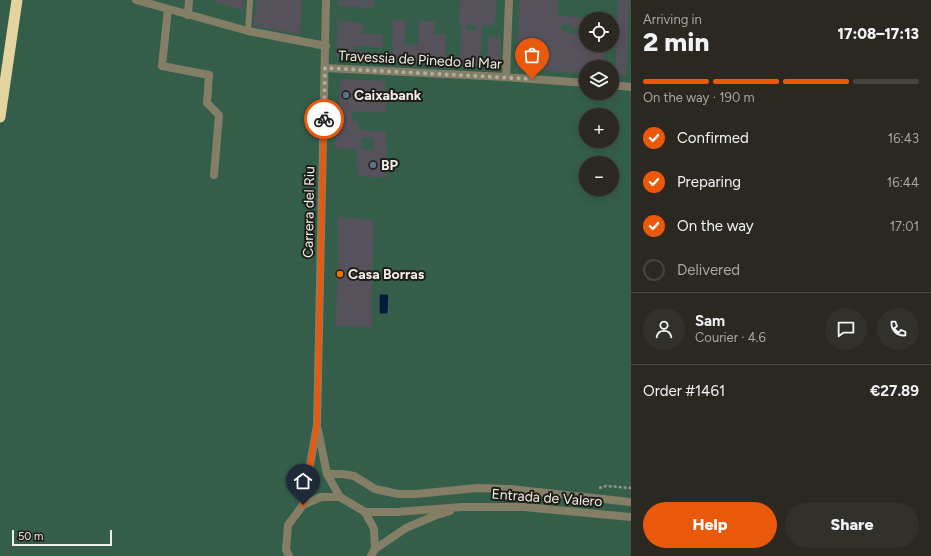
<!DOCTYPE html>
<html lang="en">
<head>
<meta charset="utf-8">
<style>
  :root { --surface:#2a2821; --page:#32302a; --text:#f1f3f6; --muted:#a5a6a5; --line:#46443f; --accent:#ea580c }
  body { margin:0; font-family:Figtree,sans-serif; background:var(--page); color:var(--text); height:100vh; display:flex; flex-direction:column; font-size:15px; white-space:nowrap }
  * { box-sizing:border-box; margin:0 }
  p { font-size:13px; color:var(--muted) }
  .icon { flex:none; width:22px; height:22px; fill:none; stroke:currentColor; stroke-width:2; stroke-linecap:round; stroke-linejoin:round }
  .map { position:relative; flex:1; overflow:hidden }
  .side { display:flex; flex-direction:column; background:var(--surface); width:300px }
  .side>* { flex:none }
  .controls { position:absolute; left:579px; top:12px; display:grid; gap:8px }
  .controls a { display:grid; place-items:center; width:40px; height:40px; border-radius:50%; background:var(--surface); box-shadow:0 2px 10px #0003,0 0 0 1px var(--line); font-size:20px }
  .scale { position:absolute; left:12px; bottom:10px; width:100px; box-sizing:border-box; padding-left:4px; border:2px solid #efede7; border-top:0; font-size:11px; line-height:14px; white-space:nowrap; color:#efede7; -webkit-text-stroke:3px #1e1d18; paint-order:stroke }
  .pin { position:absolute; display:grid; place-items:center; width:34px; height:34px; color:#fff; margin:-41px -17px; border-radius:50% 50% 50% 0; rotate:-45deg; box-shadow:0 0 4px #0007 }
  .pin .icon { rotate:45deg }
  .courier { position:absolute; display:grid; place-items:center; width:40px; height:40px; margin:-20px; border:3px solid #ea580c; border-radius:50%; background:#fff; color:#222; box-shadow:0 1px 5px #0007 }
  .summary em { font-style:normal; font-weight:800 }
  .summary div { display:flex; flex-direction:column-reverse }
  .summary { display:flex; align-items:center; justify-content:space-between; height:68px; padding:0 12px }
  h1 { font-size:26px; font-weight:800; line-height:30px }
  .bar { display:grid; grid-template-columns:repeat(4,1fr); gap:6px 4px; align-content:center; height:48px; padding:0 12px }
  .bar i { height:5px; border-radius:3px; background:var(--line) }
  .bar .selected { background:var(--accent) }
  .bar p { grid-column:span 4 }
  .line { display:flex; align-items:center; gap:10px; padding:0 12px; border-top:1px solid var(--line) }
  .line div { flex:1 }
  .round { display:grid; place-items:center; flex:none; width:42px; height:42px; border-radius:21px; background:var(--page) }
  ol { padding:0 12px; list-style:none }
  li { display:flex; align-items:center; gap:12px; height:44px }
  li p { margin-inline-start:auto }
  li .icon { padding:4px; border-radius:50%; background:var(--accent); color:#fff; stroke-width:4 }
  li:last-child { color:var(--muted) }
  li i { width:22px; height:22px; border:2px solid var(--line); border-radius:50% }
  .cta { display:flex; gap:8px; margin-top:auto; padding:8px 12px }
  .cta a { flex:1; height:46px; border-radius:24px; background:var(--accent); color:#fff; font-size:16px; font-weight:800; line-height:46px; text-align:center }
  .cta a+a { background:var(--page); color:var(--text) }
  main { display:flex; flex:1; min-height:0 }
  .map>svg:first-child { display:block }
</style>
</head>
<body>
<main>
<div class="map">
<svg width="631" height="556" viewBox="0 0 631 556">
  <rect width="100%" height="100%" fill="#38352c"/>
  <path fill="#345e4a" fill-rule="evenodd" d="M0,0H631V556H0ZM586,19H612V45H586ZM586,67H612V93H586ZM586,115H612V141H586ZM586,163H612V189H586Z"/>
  <path fill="#021b36" stroke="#495a6b" d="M379,294H389L388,314H379Z"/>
  <g fill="#56525c" fill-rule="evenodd">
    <path d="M213,0H244L243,10L220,3Z"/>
    <path d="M257,0H302L300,34L253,26Z"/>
    <path d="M338,0H362L374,1V8L338,6Z"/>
    <path d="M460,0H496L495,25H482L481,65H459L462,24H459ZM467,24L476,25V30H467Z"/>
    <path d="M519,0H558V16L586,18V45L596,47V45H606L604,64H585L584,73L517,69ZM562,24L570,25V28L582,29L581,34H570V31H561Z"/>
    <path d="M618,0H630L626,75H615Z"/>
    <path d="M393,19L406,20L405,44L418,45L419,21H435L434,34H446L445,63L392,60Z"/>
    <path d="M338,21L363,23L362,34H383V48L354,46V51H367V58L336,56Z"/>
    <path d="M488,36L501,37L500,66H487Z"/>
    <path d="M344,79L385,81L386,113L358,111V112H352V121H358V130L386,132L387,178L359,176V166H356L358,149L335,148V128L339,129L340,82ZM362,138L374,139L373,150L361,149Z"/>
    <path d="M338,217L374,220L372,283V327L335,326L338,280Z"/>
  </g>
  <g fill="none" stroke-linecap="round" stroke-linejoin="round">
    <path stroke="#94918a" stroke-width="2.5" stroke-dasharray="3 2" stroke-linecap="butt" d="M599,488L606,486L631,488"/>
    <path stroke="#847e67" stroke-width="6" d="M248,31L250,0"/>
    <g stroke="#847e67" stroke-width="8">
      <path d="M136,0L248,31L326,46"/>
      <path d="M168,9L162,66L209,75L207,103L219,115L214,175"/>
      <path d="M188,15L189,0"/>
      <path d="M325,68L506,77L586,83"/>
      <path d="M506,77L509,0"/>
      <path d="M612,85L631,87"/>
      <path d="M327,474H342L354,476L375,489L398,494H416L477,488L510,489L631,502"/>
      <path d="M365,512H397L462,507H524L631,517"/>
      <path d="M375,549L406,528L434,516L450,511"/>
    </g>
    <g stroke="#847e67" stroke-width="8">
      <path d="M318,430L327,474L340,497"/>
      <path d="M303,505L317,425L326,0"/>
      <path d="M289,556L286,550L288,525L303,505L321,497H340L365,512L374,529L375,549L371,556"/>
    </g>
    <path stroke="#e4d49f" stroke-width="11" d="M0,117L17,0"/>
  </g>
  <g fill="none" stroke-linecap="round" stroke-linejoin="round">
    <path stroke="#afada6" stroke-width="4" stroke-dasharray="0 7.2" d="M324,119L325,68L532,79"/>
    <path stroke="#ea580c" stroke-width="5" d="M303,505L317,425L324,119"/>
  </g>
  <g fill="#5c6f8a" stroke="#1e1d18" stroke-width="1.5">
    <circle cx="346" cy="95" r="4"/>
    <circle cx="373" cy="165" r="4"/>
  </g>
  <circle fill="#e8710a" stroke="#1e1d18" stroke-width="1.5" cx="340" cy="274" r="4"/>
  <g text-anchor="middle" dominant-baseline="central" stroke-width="4" stroke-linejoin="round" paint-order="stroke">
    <g font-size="14" fill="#efede7" stroke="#1e1d18">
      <text transform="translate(420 60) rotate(3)">Travessia de Pinedo al Mar</text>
      <text transform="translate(309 212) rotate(-89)">Carrera del Riu</text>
      <text transform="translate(547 498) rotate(4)">Entrada de Valero</text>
    </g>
    <g font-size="14" font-weight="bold" fill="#efede7" stroke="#1e1d18" text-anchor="start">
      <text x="354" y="95">Caixabank</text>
      <text x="381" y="165">BP</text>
      <text x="348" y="274">Casa Borras</text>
    </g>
  </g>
</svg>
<div class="controls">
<a><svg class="icon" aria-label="locate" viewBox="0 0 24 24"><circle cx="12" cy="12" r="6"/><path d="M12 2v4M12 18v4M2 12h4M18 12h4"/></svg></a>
<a><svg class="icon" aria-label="layers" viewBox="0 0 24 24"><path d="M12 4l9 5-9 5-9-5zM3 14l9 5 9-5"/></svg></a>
<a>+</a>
<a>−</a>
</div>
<div class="scale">50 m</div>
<div class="pin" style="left:532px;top:79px;background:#ea580c"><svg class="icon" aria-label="bag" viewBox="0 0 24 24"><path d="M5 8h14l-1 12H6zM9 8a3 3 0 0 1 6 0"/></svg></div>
<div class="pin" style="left:303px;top:505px;background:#1f2937"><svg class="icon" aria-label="home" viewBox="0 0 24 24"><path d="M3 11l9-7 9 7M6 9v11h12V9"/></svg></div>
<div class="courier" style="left:324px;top:119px"><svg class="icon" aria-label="bike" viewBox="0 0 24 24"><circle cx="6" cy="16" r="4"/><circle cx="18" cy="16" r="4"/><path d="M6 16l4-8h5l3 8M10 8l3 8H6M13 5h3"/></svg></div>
</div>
<section class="side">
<div class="summary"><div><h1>2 min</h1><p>Arriving in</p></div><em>17:08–17:13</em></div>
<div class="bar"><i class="selected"></i><i class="selected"></i><i class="selected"></i><i></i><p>On the way · 190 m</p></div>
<ol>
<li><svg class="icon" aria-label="check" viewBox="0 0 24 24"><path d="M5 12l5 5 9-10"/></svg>Confirmed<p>16:43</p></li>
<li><svg class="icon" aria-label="check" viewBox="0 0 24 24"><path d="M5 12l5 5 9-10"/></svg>Preparing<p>16:44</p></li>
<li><svg class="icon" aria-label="check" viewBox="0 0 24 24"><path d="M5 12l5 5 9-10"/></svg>On the way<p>17:01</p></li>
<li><i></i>Delivered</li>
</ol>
<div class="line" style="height:72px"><a class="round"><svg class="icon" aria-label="person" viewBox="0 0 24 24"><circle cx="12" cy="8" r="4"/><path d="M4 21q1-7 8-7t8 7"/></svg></a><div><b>Sam</b><p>Courier · 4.6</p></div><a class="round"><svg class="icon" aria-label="chat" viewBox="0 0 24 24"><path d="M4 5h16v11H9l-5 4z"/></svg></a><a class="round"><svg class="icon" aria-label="phone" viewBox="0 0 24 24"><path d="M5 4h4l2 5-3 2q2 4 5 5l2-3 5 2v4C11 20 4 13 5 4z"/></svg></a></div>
<div class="line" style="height:52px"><div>Order #1461</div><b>€27.89</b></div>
<div class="cta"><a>Help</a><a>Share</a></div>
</section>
</main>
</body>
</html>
